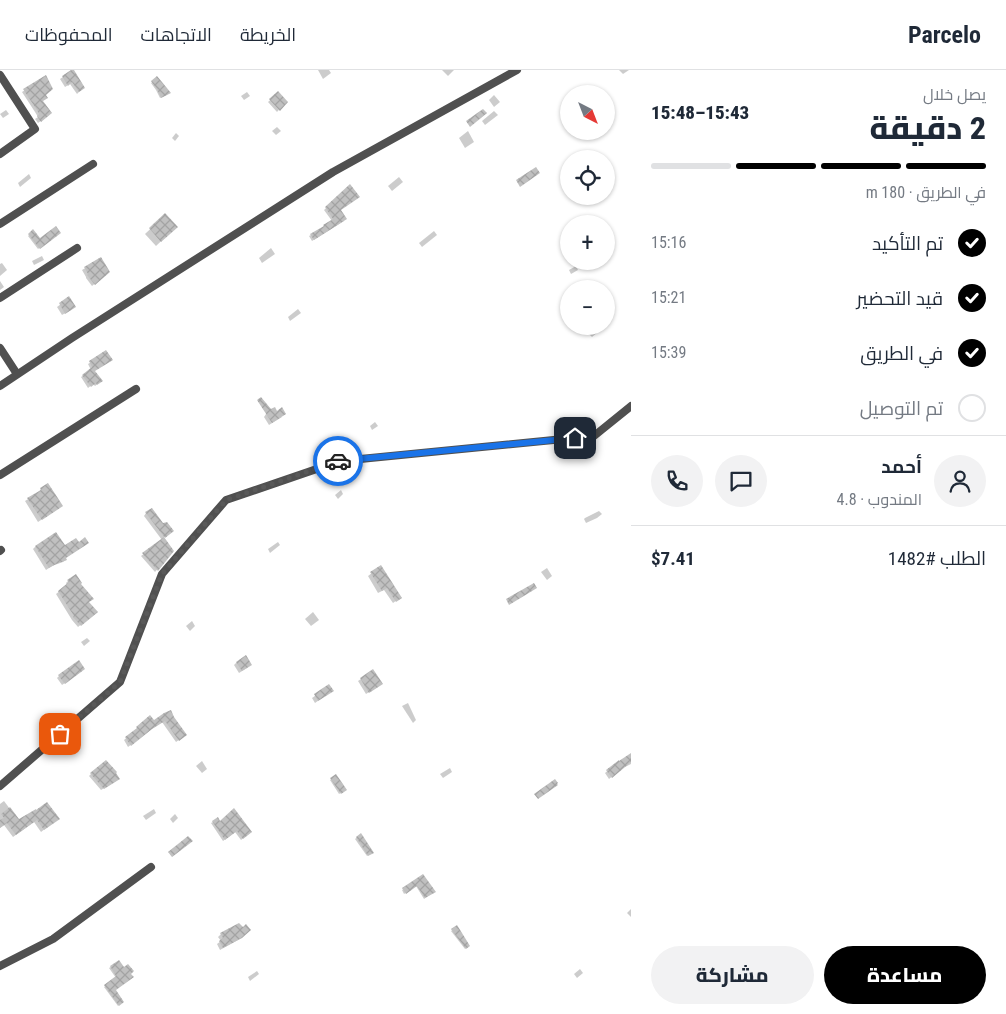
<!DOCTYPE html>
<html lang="ar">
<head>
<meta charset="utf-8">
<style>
  :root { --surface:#fff; --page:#f2f2f3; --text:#1f2937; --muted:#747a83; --line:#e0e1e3; --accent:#000 }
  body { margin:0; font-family:"Roboto Condensed",Cairo,sans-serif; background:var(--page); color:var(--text); direction:rtl; height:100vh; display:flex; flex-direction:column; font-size:19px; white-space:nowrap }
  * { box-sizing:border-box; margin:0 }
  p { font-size:16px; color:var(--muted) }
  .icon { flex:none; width:28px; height:28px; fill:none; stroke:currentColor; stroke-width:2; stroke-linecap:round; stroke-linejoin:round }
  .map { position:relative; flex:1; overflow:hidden; direction:ltr }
  .sheet { display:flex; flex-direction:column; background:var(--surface); width:375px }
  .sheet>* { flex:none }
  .needle { width:32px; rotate:138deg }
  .controls { position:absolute; left:560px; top:15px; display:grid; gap:10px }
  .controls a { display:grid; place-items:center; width:55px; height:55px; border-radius:50%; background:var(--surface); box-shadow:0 1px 4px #0004; font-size:25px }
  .pin { position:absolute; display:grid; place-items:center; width:42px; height:42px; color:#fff; margin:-21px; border-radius:10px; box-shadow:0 2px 8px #0006 }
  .courier { position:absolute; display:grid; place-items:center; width:50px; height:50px; margin:-25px; border:4px solid #1a73e8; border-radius:50%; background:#fff; color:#222; box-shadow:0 1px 6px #0007 }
  .summary em { font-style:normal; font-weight:800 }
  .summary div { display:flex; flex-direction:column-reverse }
  .summary { display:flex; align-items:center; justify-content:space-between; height:85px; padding:0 20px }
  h1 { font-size:32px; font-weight:800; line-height:38px }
  .bar { display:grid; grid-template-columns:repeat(4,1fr); gap:8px 5px; align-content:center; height:60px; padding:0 20px }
  .bar i { height:6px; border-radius:4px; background:var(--line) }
  .bar .on { background:var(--accent) }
  .bar p { grid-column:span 4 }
  .line { display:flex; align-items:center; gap:12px; padding:0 20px; border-top:1px solid var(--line) }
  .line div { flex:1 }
  .round { display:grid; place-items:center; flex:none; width:52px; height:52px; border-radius:26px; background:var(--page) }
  ol { padding:0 20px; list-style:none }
  li { display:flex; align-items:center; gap:15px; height:55px }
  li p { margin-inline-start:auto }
  li .icon { padding:5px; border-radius:50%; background:var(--accent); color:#fff; stroke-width:4 }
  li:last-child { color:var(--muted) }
  li i { width:28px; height:28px; border:2px solid var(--line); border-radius:50% }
  .action { display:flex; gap:10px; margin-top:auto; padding:10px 20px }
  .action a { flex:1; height:58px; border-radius:30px; background:var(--accent); color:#fff; font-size:20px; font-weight:800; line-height:58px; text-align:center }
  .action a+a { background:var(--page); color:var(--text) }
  header { display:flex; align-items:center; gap:30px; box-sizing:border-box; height:70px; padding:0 25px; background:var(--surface); border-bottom:1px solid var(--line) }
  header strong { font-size:24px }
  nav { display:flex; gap:28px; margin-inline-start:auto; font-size:18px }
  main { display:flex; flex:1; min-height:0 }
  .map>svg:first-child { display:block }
</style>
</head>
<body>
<header>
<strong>Parcelo</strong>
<nav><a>الخريطة</a><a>الاتجاهات</a><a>المحفوظات</a></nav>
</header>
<main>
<section class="sheet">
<div class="summary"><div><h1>2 دقيقة</h1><p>يصل خلال</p></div><em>15:43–15:48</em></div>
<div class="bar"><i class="on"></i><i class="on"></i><i class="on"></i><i></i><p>في الطريق · 180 m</p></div>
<ol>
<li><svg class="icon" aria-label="check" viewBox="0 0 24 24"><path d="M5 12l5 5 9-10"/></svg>تم التأكيد<p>15:16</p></li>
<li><svg class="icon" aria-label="check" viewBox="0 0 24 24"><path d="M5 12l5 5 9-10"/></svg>قيد التحضير<p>15:21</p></li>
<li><svg class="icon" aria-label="check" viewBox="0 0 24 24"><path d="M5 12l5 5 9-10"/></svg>في الطريق<p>15:39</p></li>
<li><i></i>تم التوصيل</li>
</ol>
<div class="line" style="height:90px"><a class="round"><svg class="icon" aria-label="person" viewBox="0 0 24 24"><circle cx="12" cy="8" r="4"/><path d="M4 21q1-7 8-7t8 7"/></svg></a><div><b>أحمد</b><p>المندوب · 4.8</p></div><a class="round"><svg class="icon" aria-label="chat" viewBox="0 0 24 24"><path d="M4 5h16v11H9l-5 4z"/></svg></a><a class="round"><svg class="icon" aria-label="phone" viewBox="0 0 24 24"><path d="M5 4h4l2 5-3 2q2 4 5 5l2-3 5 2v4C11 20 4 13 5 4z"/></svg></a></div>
<div class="line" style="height:65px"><div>الطلب #1482</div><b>$7.41</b></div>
<div class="action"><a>مساعدة</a><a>مشاركة</a></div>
</section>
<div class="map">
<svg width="631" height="944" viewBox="0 0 631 944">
  <defs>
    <pattern id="building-cross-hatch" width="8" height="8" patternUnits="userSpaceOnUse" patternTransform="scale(1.25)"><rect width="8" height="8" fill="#c0c0c0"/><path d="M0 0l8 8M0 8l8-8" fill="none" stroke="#a3a3a3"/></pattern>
  </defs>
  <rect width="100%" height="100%" fill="#fff"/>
  <g fill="#0003">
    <path d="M73,0L81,20L77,24L70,14L65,17L60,9Z"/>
    <path d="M318,0H329L331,3L323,9Z"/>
    <path d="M442,0H454L448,6Z"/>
    <path d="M619,0H629L623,4Z"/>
    <path d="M45,7L44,25L42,31L49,45L38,53L35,49L38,47L35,42L22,22Z"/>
    <path d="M157,8L168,24L160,28L156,20L151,13Z"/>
    <path d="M247,22L250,26L244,30L241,26Z"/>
    <path d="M278,23L286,32L277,42L268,32Z"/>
    <path d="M494,25L500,32L494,37L489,30Z"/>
    <path d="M6,40L9,44L3,48L0,44Z"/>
    <path d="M494,41L498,45L485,55L482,51Z"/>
    <path d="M277,57L281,61L276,65L272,61Z"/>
    <path d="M468,61L474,72L465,78L459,68Z"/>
    <path d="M176,63L179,66L175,71L172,68Z"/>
    <path d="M29,104L31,108L20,117L18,113Z"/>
    <path d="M399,107L403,112L392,121L388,116Z"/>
    <path d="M349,116L339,140L344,151L312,171L309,166L311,165L332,151L324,140Z"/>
    <path d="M165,145L176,157L156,176L145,164Z"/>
    <path d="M33,161L40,170L59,163L38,179L28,166Z"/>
    <path d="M434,161L437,165L422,177L419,173Z"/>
    <path d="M271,178L275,184L262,193L259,188Z"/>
    <path d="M42,186L44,190L34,195L32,191Z"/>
    <path d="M100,189L106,204L92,216L86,208V207L82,200Z"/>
    <path d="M2,193L7,200L0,206V194Z"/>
    <path d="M576,196L578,200L571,204L569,200Z"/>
    <path d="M0,211L4,217L0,220Z"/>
    <path d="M69,228L72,239L62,245L57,237Z"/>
    <path d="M298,239L301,243L290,251L288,247Z"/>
    <path d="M596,257L599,261L592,267L589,264Z"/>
    <path d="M106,282L94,301L99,313L95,316L93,314L88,318L81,307L91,300L88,294Z"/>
    <path d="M266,344L282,347L269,355L264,347Z"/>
    <path d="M375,352L378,356L372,360L370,356Z"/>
    <path d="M41,419L59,438L38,452L25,431L38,423Z"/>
    <path d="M341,420L343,424L338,429L335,425Z"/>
    <path d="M599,441L602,444L597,448L586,453L584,449L585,448Z"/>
    <path d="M146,443L170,463L163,468L173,481L155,502L141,486L162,470L144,446Z"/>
    <path d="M278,472L280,475L270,483L268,479Z"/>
    <path d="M78,473H87L64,488L66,490L63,492L52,496L46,500L33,479L35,477H65Z"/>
    <path d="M380,497L397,530L393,533L384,520L378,523L368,506Z"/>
    <path d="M547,498L552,506L547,510L541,502Z"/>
    <path d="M76,506L88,532L96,542L78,557L72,550L56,524L67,515L66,513L68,511Z"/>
    <path d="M313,542L319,550L311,556L305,549Z"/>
    <path d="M192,551L195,556L190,561L186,556Z"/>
    <path d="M87,568L90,571L84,576L81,572Z"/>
    <path d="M237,592L247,598L239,603L234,595Z"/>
    <path d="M82,601L62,615L57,608L59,606Z"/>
    <path d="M373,601L379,616L366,624L358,611Z"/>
    <path d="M329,616V623L315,633L312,628Z"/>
    <path d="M408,633L416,650L413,653L402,636Z"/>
    <path d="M164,644L183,667L176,672L162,652L149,661L128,677L124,670L150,647L154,652Z"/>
    <path d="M631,689V694L625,697V696L609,709L605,703L618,692Z"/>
    <path d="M202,691L207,699L202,703L196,696Z"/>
    <path d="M450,698L452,702L443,708L440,704Z"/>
    <path d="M91,704L116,711L101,720L89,706Z"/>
    <path d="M336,706L346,720L339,724L330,710Z"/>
    <path d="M4,731L19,751L35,741L55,751L41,762L34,752L13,767L4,755L0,758V734Z"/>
    <path d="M154,739L156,743L146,750L143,746Z"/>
    <path d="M175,744L178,748L173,753L170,749Z"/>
    <path d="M213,752L220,753L251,762L241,770L235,762L223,771L211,753Z"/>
    <path d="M360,765L373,782L367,786L355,769Z"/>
    <path d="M423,806L434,822L424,829L416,816L404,824L402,820Z"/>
    <path d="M631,839V847L627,843Z"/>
    <path d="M457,857L469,876L465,879L451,861Z"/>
    <path d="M242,859L249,860L238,870L220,880L217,874L221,871L218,867L221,864Z"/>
    <path d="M119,892L114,920L122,932L118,936L104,917L116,908L109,898Z"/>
    <path d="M580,899L583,903L577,908L574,904Z"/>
    <path d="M257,901L259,904L250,911L248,907Z"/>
  </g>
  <g fill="url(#building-cross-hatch)">
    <path d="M71,0H74L85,18L79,22L72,12L68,16L62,6Z"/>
    <path d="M46,5L53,19L46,25L48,28L43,31L52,43L41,52L37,46L39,44L37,40L23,19Z"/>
    <path d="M157,6L171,23L161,28L157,19L151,11Z"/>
    <path d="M278,21L288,32L280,41L269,29Z"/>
    <path d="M483,39L487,43L470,57L466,51Z"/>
    <path d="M536,97L540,103L520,117L516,110Z"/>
    <path d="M350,114L360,127L341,140L347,149L314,170L310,164L324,156L323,155L333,149L325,137Z"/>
    <path d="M165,143L178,157L161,172L149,158Z"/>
    <path d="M56,156L61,163L40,179L28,164L33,159L40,168Z"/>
    <path d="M101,187L110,202L95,215L87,205L88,204L84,197Z"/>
    <path d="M69,226L76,237L65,244L59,233Z"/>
    <path d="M106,280L113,290L95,301L103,311L97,315L96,313L91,317L82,305L92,297L89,291Z"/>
    <path d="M261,327L271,339L275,337L277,341L282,337L286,344L272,353L257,330Z"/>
    <path d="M48,413L63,436L42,450L27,428L41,420L40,418Z"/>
    <path d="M152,438L163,453L167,452L174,461L165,468L145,442Z"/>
    <path d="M56,462L65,475L76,468L79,472L85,467L89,473L66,488L67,490L56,494L49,498L35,476Z"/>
    <path d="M164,467L174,481L158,501L142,483Z"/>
    <path d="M381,495L402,528L396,532L387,518L382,521L370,502Z"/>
    <path d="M76,504L82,513L81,514L94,529L89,532L98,542L81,556L73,547L74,546L58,521L69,512L67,510Z"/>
    <path d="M534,513L537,518L509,535L506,529Z"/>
    <path d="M246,585L252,595L242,601L236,592Z"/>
    <path d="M79,590L85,599L65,614L58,605Z"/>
    <path d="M373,599L383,614L369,623L360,608Z"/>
    <path d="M329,614L334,621L318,631L314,624Z"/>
    <path d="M171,640L174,647L187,665L179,671L165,651L152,659L131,676L125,667L137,658L136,657L150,645L154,650L164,643Z"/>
    <path d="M631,683V692L612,708L606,700L619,690V691Z"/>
    <path d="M106,690L117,702L116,703L120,709L104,719L90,703Z"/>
    <path d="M336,704L347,720L341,724L330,708Z"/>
    <path d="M555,709L558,713L557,714L558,715L538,729L534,724Z"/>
    <path d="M47,732L60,749L44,760L37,750L16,765L7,753L0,758V750L4,748L1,744L10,737L19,749L36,739V740Z"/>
    <path d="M234,738L252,762L243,769L237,761L225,770L212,751L218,747L220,751Z"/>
    <path d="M361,763L374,783L368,786L356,767Z"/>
    <path d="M188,766L193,771L172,787L168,782Z"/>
    <path d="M423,804L436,822L425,828L417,816L406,824L402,818Z"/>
    <path d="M239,853L243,857L246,854L251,860L242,868L223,878L219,871L223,868L220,863Z"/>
    <path d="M457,855L470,876L466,879L451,859Z"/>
    <path d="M119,890L124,897L128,894L134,901L131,904L134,907L116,920L124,932L119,936L104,915L116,906L110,896Z"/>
  </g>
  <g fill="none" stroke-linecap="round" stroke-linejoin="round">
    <g stroke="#505050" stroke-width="8">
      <path d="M0,5L35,59L0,84"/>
      <path d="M0,154L93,94"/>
      <path d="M0,228L77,178"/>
      <path d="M0,278L17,304"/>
      <path d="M0,316L72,268L333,102L517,0"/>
      <path d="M0,405L136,319"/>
      <path d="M0,481L1,480"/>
      <path d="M0,716L120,612L162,504L226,430L340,391L594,366L631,336"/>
      <path d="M0,896L53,869L151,797"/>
    </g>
  </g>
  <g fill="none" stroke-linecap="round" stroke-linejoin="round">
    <path stroke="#595959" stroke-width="5" stroke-dasharray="0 9" d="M60,664L120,612L162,504L226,430L338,391"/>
    <path stroke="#1a73e8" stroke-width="6" d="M338,391L575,368"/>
  </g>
</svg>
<div class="controls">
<a><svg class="needle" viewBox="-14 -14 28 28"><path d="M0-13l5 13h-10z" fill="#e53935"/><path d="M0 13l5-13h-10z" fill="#747a83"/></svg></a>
<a><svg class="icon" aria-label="locate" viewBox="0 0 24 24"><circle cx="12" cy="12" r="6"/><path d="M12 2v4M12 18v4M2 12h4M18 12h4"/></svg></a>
<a>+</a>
<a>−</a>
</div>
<div class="pin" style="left:60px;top:664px;background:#ea580c"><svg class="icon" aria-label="bag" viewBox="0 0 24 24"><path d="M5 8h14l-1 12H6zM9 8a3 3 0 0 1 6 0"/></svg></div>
<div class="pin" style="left:575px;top:368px;background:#1f2937"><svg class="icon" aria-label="home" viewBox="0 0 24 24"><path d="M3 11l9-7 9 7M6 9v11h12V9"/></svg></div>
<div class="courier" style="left:338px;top:391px"><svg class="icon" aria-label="car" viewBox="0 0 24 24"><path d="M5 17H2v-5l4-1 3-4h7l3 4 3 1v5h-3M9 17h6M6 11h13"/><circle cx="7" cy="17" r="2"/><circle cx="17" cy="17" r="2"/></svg></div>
</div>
</main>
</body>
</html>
